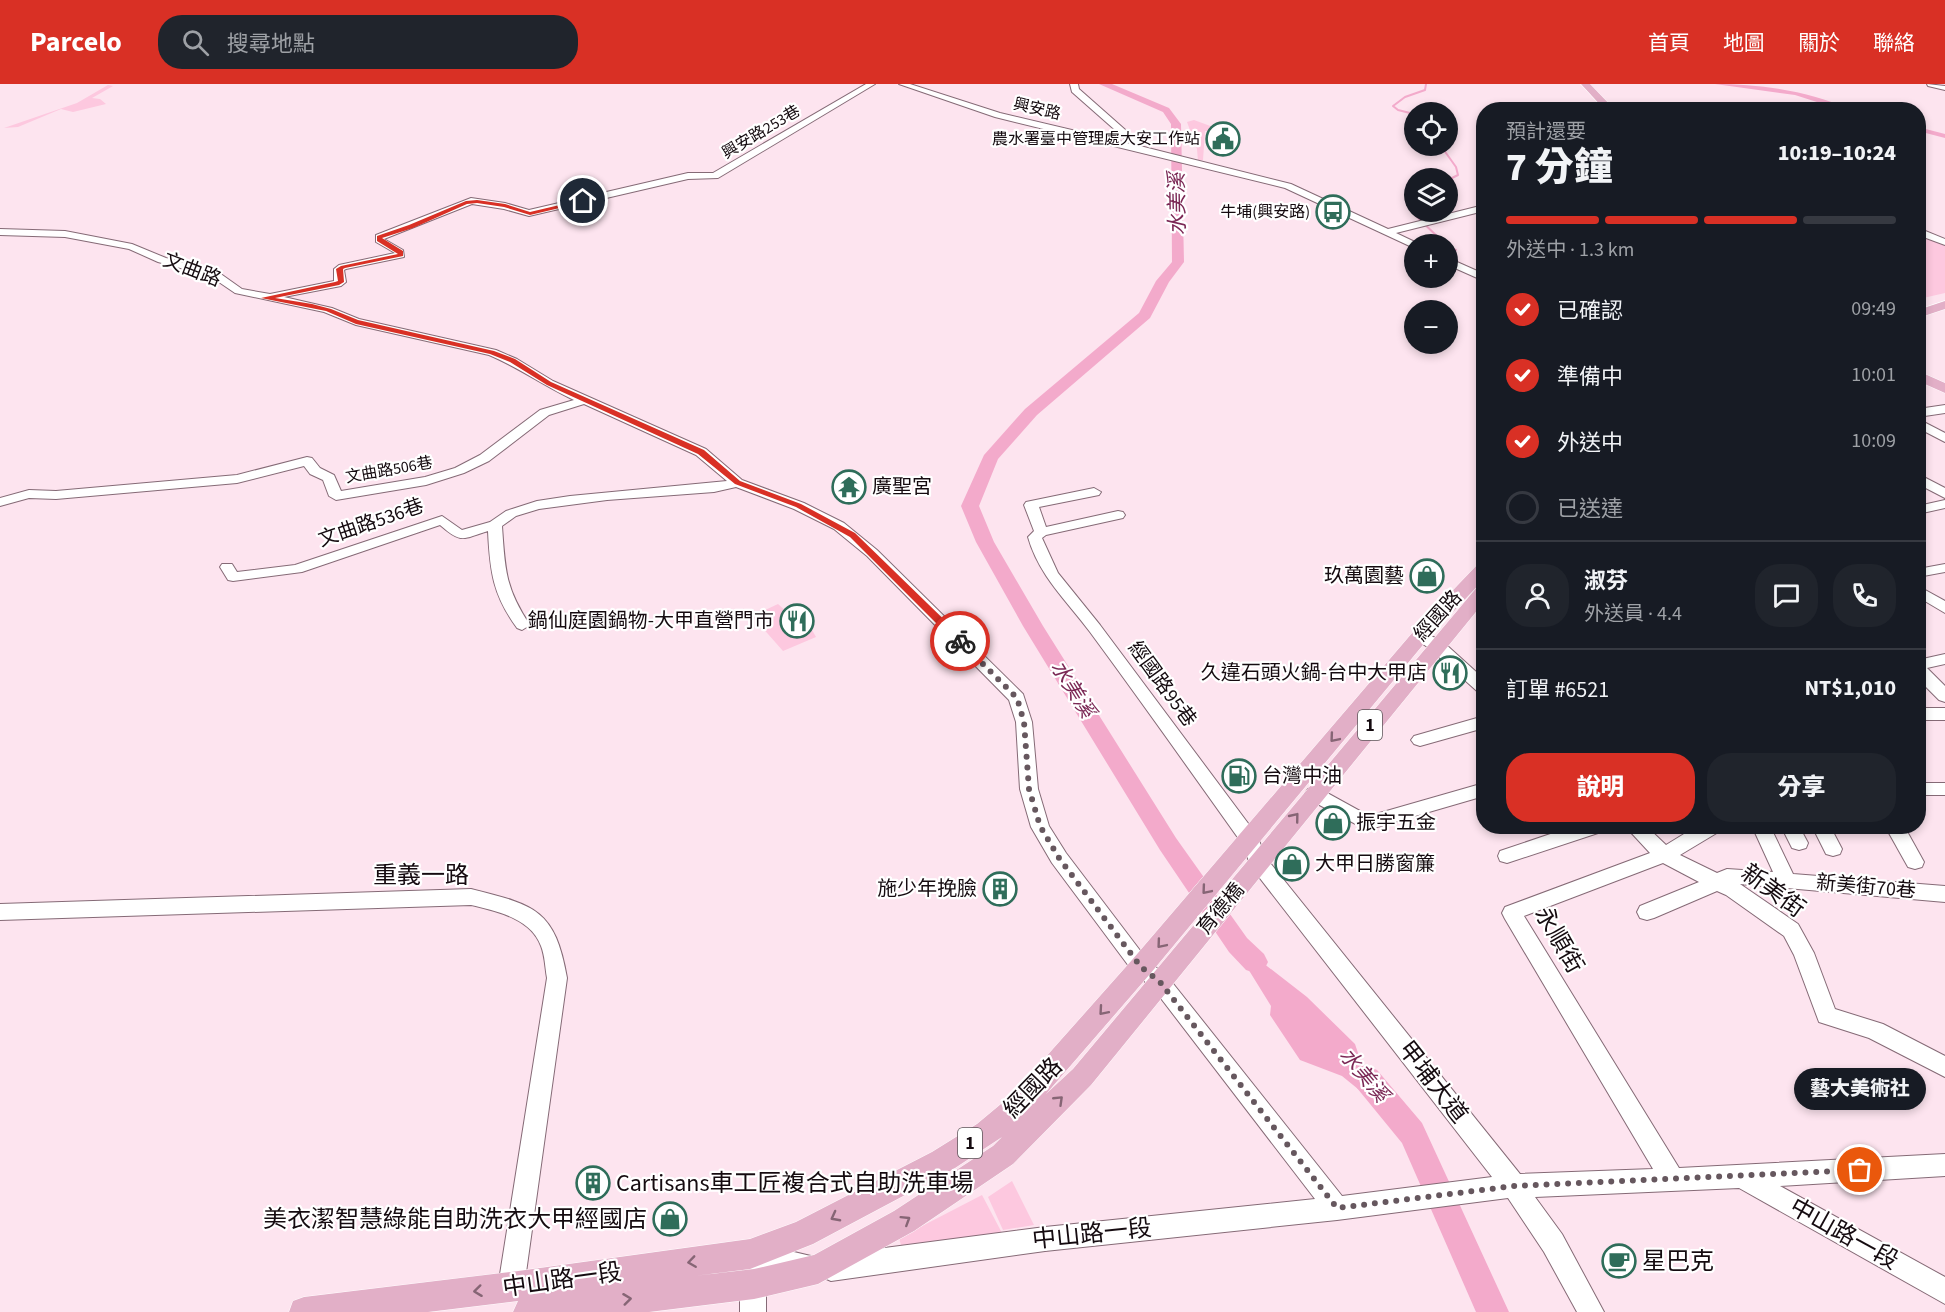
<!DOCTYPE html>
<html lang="zh-TW">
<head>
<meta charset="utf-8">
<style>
  :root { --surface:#171b24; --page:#20242c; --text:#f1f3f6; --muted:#9ea1a6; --line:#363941; --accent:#d93025 }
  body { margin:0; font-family:"Source Sans 3","Noto Sans TC",sans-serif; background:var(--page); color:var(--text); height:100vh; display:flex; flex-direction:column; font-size:22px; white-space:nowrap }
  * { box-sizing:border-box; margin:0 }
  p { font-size:20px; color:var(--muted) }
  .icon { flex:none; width:33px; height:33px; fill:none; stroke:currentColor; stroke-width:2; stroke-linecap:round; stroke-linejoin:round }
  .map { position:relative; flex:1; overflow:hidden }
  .sheet { position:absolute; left:1476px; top:18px; width:450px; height:732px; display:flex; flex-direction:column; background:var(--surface); border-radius:24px; box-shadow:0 3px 9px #0003 }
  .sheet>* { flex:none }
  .fabs { position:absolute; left:1404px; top:18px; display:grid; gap:12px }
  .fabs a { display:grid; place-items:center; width:54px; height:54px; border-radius:50%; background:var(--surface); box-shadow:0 3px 9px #0003; font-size:30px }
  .pin { position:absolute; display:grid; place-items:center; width:51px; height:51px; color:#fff; margin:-26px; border:3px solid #fff; border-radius:50%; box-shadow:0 2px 6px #0007 }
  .courier { position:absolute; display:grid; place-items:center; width:60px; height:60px; margin:-30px; border:4px solid #d93025; border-radius:50%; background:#fff; color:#222; box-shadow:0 2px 8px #0007 }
  .bubble { position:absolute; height:42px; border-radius:21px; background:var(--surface); box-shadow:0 3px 9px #0003; font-size:20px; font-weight:800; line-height:42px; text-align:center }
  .head em { font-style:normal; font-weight:800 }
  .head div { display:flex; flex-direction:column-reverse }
  .head { display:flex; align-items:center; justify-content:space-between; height:102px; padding:0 30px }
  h1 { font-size:39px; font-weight:800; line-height:45px }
  .bar { display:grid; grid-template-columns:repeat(4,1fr); gap:9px 6px; align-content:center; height:72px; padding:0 30px }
  .bar i { height:8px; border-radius:4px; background:var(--line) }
  .bar .selected { background:var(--accent) }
  .bar p { grid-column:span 4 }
  .line { display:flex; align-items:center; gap:15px; padding:0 30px; border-top:2px solid var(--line) }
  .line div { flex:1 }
  .round { display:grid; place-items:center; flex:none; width:63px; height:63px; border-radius:24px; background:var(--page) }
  ol { padding:0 30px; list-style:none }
  li { display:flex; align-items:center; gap:18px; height:66px }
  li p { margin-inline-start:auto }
  li .icon { padding:6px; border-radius:50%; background:var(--accent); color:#fff; stroke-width:4 }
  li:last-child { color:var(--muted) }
  li i { width:33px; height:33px; border:3px solid var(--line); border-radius:50% }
  .action { display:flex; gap:12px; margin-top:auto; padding:12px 30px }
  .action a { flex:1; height:69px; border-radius:24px; background:var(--accent); color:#fff; font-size:24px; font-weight:800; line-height:69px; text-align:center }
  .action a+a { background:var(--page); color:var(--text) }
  header { display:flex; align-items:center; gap:36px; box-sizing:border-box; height:84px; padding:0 30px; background:var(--accent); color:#fff }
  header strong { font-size:28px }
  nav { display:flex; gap:33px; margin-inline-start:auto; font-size:21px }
  .search { width:420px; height:54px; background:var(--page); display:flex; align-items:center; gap:15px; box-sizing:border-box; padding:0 21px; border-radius:24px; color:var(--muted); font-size:22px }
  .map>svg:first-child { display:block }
</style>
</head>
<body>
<header>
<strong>Parcelo</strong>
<div class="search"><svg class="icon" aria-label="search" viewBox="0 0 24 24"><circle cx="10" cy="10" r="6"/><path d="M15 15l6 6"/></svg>搜尋地點</div>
<nav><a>首頁</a><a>地圖</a><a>關於</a><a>聯絡</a></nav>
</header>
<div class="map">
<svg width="1945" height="1228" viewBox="0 0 1945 1228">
  <rect width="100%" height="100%" fill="#fde4ef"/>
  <g fill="#fdc8df">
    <path d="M108,1L113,2L92,14L100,15L106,20L73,28L61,25L18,43L4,44L77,19Z"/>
    <path d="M1194,36L1224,47H1205L1203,76L1198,77L1197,65L1187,38Z"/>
    <path d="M1919,150L1945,162V209L1919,215Z"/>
    <path d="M778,520L787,528L801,522L809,530L808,539L816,553L783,567L752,532Z"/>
    <path d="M1012,1097L1034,1141L1003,1146L988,1113Z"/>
    <path d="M982,1111L1002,1149L901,1161L899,1154Z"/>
  </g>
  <path fill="#f3aacb" d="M1236,858L1307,913L1355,960L1360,975L1385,1017L1358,1005L1342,992L1300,976L1270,931L1271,922L1237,867Z"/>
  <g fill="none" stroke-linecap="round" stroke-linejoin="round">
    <g stroke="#f3aacb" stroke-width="2">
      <path d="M1414,30L1398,26L1393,22L1405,13L1425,6L1426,0"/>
      <path d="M1441,62L1456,83L1458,91L1448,96"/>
      <path d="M1414,111L1411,127L1445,160"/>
      <path d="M1448,163L1456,166"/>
    </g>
    <g fill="#f3aacb" fill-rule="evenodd">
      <path d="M1715,0C1761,0 1810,7 1851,26H1842L1795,11Z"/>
      <path d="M1918,43L1945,50V54L1918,47Z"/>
    </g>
    <g fill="#f3aacb" fill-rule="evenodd">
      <path d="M1099,0H1112L1169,24L1181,40L1184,178L1169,198L1150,234L1037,331L998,375L979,422L994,458L1043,542L1176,754L1247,854L1264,870L1268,878L1264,886L1255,889L1246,886L1229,868L1160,766L1023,542L976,458L961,422L984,371L1025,325L1139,229L1156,197L1172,178L1171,40L1163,28Z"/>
      <path d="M1367,982L1377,986L1422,1039L1509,1228H1476L1402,1059L1357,1004L1353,995L1357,986Z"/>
    </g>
    <defs>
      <g id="minor">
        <path d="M866,0H875L718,94L688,95L529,132L504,125L472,120L384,155L403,166L404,173L346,185L344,186L346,198L341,202L284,213L332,224L359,235L496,266L517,275L553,297L706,365L742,396L804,419L844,439L877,466L1023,610L1032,638L1038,705L1049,742L1066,769L1148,877L1167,892L1342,1112L1492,1093L1252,784L1241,758C1191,688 1141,617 1090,548C1067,517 1039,492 1028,453L1034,447L1024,421L1026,418L1094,404L1101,408L1099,411L1039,423L1046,443L1118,427L1123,428L1125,431L1123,434L1046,451L1042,454L1058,489L1100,541L1256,750L1267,775L1520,1090L1653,1085L1505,835L1502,829L1505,823L1650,769L1625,742H1646L1666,761L1697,742H1722L1720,747L1680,771L1717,789L1727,785L1773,788L1752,742H1770L1793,790L1945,802V818L1740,800L1798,840L1814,869L1835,925L1883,940L1945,972V993L1869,954L1819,938L1794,871L1784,852L1726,811L1717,807L1654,834L1647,836L1640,834L1637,828L1640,822L1699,798L1663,779L1524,832L1679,1084L1945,1070V1092L1780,1102L1945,1193V1220L1739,1104L1535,1113L1562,1150L1604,1228H1577L1544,1168L1508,1114L1337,1136L1045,1167L831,1197L822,1193L818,1184L822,1175L831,1171L1045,1143L1315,1115L1153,904L1134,889L1052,779L1031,743L1020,705L1016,638L1009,616L867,472L834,445L794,425L736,403L714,408L607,416L539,425L516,432L502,442C505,485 505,504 530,541L522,546L517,544C493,511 490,488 488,447C462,455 462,460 440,441L302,488L233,497L228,496L220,483L222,480H232L237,488L295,481L442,432L462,446L490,438L506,427L537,417L570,412L727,397L696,371L584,320L549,331L489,377L464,389L426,401L336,416L329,412L323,396L310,390L304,382L237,399L56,415L29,414L0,422V414L29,406L56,407L237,391L307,373L312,374L320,384L334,391L341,407L425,393L455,384L480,371L540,326L574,316C544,302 518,283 489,271L356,241L324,228L235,209L210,192L158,178L129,165L65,153L0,151V145L65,147L132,160L166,174L218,188L242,205L270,210L334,197V185L339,181L395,169L376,158V151L471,114L505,119L529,126L688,89H713Z"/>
        <path d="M899,0H910L1000,29L1131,60L1072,8L1070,0H1078L1079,5L1139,58L1140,62L1291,100L1388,145L1484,121V127L1396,149L1417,159L1414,164L1285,104L995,33Z"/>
        <path d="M1927,0L1945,2V6L1928,2Z"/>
        <path d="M1918,144L1945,155V161L1918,151Z"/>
        <path d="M1448,174L1484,190V197L1448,181Z"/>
        <path d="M1945,321V329L1918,333V325Z"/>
        <path d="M1918,335L1945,349V358L1918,344Z"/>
        <path d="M1918,390L1945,404V414L1918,400Z"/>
        <path d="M1945,416V424L1918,430V422Z"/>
        <path d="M1945,480V488L1918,493V485Z"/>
        <path d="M1918,502L1945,517V529L1918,513Z"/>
        <path d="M1420,547L1442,557L1484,595V609L1478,608L1430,565L1412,552Z"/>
        <path d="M1945,570V580L1927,584L1945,602V618L1939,616L1918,595V576Z"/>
        <rect x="1918" y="624" width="27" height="12"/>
        <path d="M1484,632V644L1420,662L1414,660L1411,656L1414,652Z"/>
        <path d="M1484,699V712L1367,746L1308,715L1305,710L1308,705L1314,703L1320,705L1369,732Z"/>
        <rect x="1918" y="699" width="27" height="12"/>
        <path d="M1574,742H1606L1604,747L1507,779L1500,777L1498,772L1500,767Z"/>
        <path d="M1781,742H1799L1808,759L1806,764L1799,766L1792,764Z"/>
        <path d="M1812,742H1830L1842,765L1840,770L1833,772L1826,770Z"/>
        <path d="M1885,742H1904L1924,778L1922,783L1915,785L1908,783Z"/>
        <path d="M471,805C535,821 555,825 567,894L524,1203L520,1212L511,1216L502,1212L498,1203L547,894C545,883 545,872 541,862C531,834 496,827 471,821L0,836V820Z"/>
        <path d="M752,1158L815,1173L818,1182L815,1191L806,1194L762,1185L766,1193V1228H740V1193L744,1184L750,1182L743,1179L740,1170L743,1161Z"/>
      </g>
      <g id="major">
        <path d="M1581,0H1590L1615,26H1605Z"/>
        <path d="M1945,217V225L1918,234V226Z"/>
        <path d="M1918,287L1945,299V309L1918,297Z"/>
        <path d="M1484,479V495L1427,556L1150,890L1046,1010L1073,985L1478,502L1484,501V518L1091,1001L1013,1080L914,1147L818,1200L754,1215L649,1228H513L518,1217L428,1228H289L293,1217L304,1213L511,1188L750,1155L796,1138L932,1068L977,1040L1013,1010L1132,876L1413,548L1478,480ZM1002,1053L993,1062L894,1127L814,1171L754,1185L694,1192L750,1185L813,1160L952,1086Z"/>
      </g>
    </defs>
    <use href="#minor" stroke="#856a76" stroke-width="2"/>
    <use href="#major" stroke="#fff" stroke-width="1"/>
    <use href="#minor" fill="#fff" fill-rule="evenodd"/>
    <use href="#major" fill="#e2afc7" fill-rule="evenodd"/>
  </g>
  <defs><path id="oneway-chevron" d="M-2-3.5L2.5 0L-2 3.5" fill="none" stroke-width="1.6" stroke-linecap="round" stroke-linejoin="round" transform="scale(1.5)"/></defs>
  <g stroke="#866575">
    <use href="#oneway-chevron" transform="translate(1334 654) rotate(130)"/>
    <use href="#oneway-chevron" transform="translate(1295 733) rotate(-51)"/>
    <use href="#oneway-chevron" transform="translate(1206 806) rotate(130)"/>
    <use href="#oneway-chevron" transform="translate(1161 860) rotate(130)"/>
    <use href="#oneway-chevron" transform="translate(1103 927) rotate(131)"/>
    <use href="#oneway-chevron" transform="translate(1059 1016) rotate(-44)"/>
    <use href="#oneway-chevron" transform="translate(835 1133) rotate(152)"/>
    <use href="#oneway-chevron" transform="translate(906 1136) rotate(-32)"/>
    <use href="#oneway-chevron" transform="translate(692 1178) rotate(172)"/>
    <use href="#oneway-chevron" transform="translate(478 1207) rotate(173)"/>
    <use href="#oneway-chevron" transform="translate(627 1215) rotate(-7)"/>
  </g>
  <path fill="#d93025" d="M585,115V118L530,131L504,123L477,119L467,120L413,144L382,154L403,167V172L345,184L343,185L344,198L339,201L275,214L312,220L331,225L358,236L494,267L515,275L551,298L704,366L740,397L801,420L855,449L963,554V559H956L850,453L796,423L735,400L698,370L547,301L510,278L490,270L356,240L326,227L261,214L335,198L338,197L336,185L341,182L398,170L377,157V152L409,141L466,117L477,116L505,120L530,128Z"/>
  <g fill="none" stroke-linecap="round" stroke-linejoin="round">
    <path stroke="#66575e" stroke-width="6" stroke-dasharray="0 10.8" d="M960,557L1017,614L1024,638L1029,705L1040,742L1059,774L1141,883L1160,898L1337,1124L1514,1102L1860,1086"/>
  </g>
  <defs>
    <symbol id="civic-ring" viewBox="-11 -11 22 22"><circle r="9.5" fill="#fff" stroke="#2f6d5a" stroke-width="1.5"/><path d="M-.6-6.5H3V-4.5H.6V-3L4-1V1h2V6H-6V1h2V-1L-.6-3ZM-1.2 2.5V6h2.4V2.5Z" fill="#2f6d5a"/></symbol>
    <symbol id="bus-ring" viewBox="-11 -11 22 22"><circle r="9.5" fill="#fff" stroke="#2f6d5a" stroke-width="1.5"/><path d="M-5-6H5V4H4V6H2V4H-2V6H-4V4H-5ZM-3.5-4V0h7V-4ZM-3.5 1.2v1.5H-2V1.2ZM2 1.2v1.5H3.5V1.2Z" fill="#2f6d5a"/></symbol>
    <symbol id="temple-ring" viewBox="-11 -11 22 22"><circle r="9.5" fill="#fff" stroke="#2f6d5a" stroke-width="1.5"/><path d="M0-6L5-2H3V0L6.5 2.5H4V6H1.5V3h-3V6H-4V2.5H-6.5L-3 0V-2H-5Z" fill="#2f6d5a"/></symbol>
    <symbol id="shop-ring" viewBox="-11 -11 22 22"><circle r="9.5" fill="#fff" stroke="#2f6d5a" stroke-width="1.5"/><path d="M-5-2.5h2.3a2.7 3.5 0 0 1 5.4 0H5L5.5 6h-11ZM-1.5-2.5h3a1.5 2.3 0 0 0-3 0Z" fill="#2f6d5a"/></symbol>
    <symbol id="restaurant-ring" viewBox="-11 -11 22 22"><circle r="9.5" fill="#fff" stroke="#2f6d5a" stroke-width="1.5"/><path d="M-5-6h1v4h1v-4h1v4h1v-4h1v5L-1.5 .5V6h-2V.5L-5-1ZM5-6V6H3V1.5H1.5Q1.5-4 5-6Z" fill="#2f6d5a"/></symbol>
    <symbol id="fuel-ring" viewBox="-11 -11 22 22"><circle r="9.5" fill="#fff" stroke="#2f6d5a" stroke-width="1.5"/><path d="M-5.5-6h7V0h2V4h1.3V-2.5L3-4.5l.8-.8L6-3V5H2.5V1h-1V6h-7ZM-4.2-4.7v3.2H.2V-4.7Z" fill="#2f6d5a"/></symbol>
    <symbol id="building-ring" viewBox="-11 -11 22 22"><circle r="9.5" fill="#fff" stroke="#2f6d5a" stroke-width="1.5"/><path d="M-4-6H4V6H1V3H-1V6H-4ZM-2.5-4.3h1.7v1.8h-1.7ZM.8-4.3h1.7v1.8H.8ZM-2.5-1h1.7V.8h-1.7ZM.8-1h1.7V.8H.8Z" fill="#2f6d5a"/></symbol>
    <symbol id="cafe-ring" viewBox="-11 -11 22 22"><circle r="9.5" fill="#fff" stroke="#2f6d5a" stroke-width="1.5"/><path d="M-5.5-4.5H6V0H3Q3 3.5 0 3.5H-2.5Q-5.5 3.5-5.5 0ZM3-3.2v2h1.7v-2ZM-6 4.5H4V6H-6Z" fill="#2f6d5a"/></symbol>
  </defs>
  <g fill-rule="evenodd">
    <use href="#civic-ring" x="1204" y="36" width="38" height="38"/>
    <use href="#bus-ring" x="1314" y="109" width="38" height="38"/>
    <use href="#temple-ring" x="830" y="384" width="38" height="38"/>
    <use href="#shop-ring" x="1408" y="473" width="38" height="38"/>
    <use href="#restaurant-ring" x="778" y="518" width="38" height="38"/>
    <use href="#restaurant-ring" x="1431" y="570" width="38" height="38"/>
    <use href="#fuel-ring" x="1220" y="673" width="38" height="38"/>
    <use href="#shop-ring" x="1314" y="720" width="38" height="38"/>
    <use href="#shop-ring" x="1273" y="761" width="38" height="38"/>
    <use href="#building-ring" x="981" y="786" width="38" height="38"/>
    <use href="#building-ring" x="574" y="1080" width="38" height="38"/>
    <use href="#shop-ring" x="651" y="1116" width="38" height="38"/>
    <use href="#cafe-ring" x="1600" y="1158" width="38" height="38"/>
  </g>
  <g text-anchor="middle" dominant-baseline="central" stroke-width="4.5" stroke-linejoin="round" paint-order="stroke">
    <g font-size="16" fill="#150b10" stroke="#fff">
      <text transform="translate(1037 25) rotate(13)">興安路</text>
      <text transform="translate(761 48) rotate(-31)">興安路253巷</text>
      <text transform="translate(389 386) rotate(-10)">文曲路506巷</text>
    </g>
    <g font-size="16" fill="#150b10" stroke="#fff" text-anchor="end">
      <text x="1200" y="55">農水署臺中管理處大安工作站</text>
      <text x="1310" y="128">牛埔(興安路)</text>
    </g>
    <g fill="#fff" stroke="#5b5458" stroke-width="1.5">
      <rect x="1358" y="626" width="24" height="30" rx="4.5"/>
      <rect x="958" y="1044" width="24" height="30" rx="4.5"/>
    </g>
    <g font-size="18" font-weight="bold" fill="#150b10">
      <text x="1370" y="641">1</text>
      <text x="970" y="1059">1</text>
    </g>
    <g font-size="20" fill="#150b10" stroke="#fff">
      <text transform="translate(192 186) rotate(21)">文曲路</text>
      <text transform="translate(371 439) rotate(-19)">文曲路536巷</text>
      <text transform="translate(1438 532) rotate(-48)">經國路</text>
      <text transform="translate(1162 600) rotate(54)">經國路95巷</text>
      <text transform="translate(1866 803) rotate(5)">新美街70巷</text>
      <text transform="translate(1221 825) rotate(-50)">育德橋</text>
    </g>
    <g font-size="20" fill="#150b10" stroke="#fff" text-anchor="start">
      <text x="872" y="403">廣聖宮</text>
      <text x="1404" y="492" text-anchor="end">玖萬園藝</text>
      <text x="774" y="537" text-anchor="end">鍋仙庭園鍋物-大甲直營門市</text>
      <text x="1427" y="589" text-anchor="end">久違石頭火鍋-台中大甲店</text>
      <text x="1262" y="692">台灣中油</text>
      <text x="1356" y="739">振宇五金</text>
      <text x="1315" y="780">大甲日勝窗簾</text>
      <text x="977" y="805" text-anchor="end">施少年挽臉</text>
    </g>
    <g font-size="21" font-style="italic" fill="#7b2855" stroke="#fff">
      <text transform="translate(1177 120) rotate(-91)">水美溪</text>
      <text transform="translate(1073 605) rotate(58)">水美溪</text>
      <text transform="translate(1364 991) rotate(50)">水美溪</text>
    </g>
    <g font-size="24" fill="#150b10" stroke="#fff">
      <text x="421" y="791">重義一路</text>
      <text transform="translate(1773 807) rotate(36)">新美街</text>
      <text transform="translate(1559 856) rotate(60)">永順街</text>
      <text transform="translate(1433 998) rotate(52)">甲埔大道</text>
      <text transform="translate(1033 1004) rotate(-46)">經國路</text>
      <text transform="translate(1092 1150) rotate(-6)">中山路一段</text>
      <text transform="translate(1844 1150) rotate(29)">中山路一段</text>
      <text transform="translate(562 1196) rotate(-8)">中山路一段</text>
    </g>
    <g font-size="24" fill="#150b10" stroke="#fff" text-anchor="start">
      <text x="616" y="1099">Cartisans車工匠複合式自助洗車場</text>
      <text x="647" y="1135" text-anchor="end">美衣潔智慧綠能自助洗衣大甲經國店</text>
      <text x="1642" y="1177">星巴克</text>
    </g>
  </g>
</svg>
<div class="fabs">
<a><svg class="icon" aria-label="locate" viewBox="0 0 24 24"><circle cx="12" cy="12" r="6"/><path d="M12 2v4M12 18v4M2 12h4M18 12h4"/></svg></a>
<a><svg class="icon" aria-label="layers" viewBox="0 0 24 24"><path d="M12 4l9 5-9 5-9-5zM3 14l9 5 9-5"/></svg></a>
<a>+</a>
<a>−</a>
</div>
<div class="pin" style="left:1860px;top:1086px;background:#ea580c"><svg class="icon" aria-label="bag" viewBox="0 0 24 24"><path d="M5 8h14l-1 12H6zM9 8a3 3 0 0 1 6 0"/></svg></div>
<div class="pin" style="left:583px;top:117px;background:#1f2937"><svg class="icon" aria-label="home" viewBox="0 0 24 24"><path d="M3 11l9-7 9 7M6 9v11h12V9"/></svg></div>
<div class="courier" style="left:960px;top:557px"><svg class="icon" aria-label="bike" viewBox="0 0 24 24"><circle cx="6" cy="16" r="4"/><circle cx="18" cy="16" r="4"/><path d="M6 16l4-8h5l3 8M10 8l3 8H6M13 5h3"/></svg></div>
<div class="bubble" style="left:1794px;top:984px;width:132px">藝大美術社</div>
<section class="sheet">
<div class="head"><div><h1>7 分鐘</h1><p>預計還要</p></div><em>10:19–10:24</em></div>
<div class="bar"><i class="selected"></i><i class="selected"></i><i class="selected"></i><i></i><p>外送中 · 1.3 km</p></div>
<ol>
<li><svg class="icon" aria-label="check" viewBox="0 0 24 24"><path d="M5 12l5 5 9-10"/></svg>已確認<p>09:49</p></li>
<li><svg class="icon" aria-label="check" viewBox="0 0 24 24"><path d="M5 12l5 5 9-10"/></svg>準備中<p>10:01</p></li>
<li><svg class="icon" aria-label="check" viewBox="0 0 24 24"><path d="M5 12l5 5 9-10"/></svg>外送中<p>10:09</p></li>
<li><i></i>已送達</li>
</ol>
<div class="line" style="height:108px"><a class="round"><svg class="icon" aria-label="person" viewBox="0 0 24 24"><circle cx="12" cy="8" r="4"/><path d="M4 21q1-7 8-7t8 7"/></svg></a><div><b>淑芬</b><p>外送員 · 4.4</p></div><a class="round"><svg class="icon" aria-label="chat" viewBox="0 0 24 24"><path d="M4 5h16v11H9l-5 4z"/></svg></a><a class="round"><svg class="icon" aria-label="phone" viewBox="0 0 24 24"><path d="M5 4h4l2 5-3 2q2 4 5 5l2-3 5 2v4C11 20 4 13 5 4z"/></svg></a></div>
<div class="line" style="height:78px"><div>訂單 #6521</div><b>NT$1,010</b></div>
<div class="action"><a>說明</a><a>分享</a></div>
</section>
</div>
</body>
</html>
